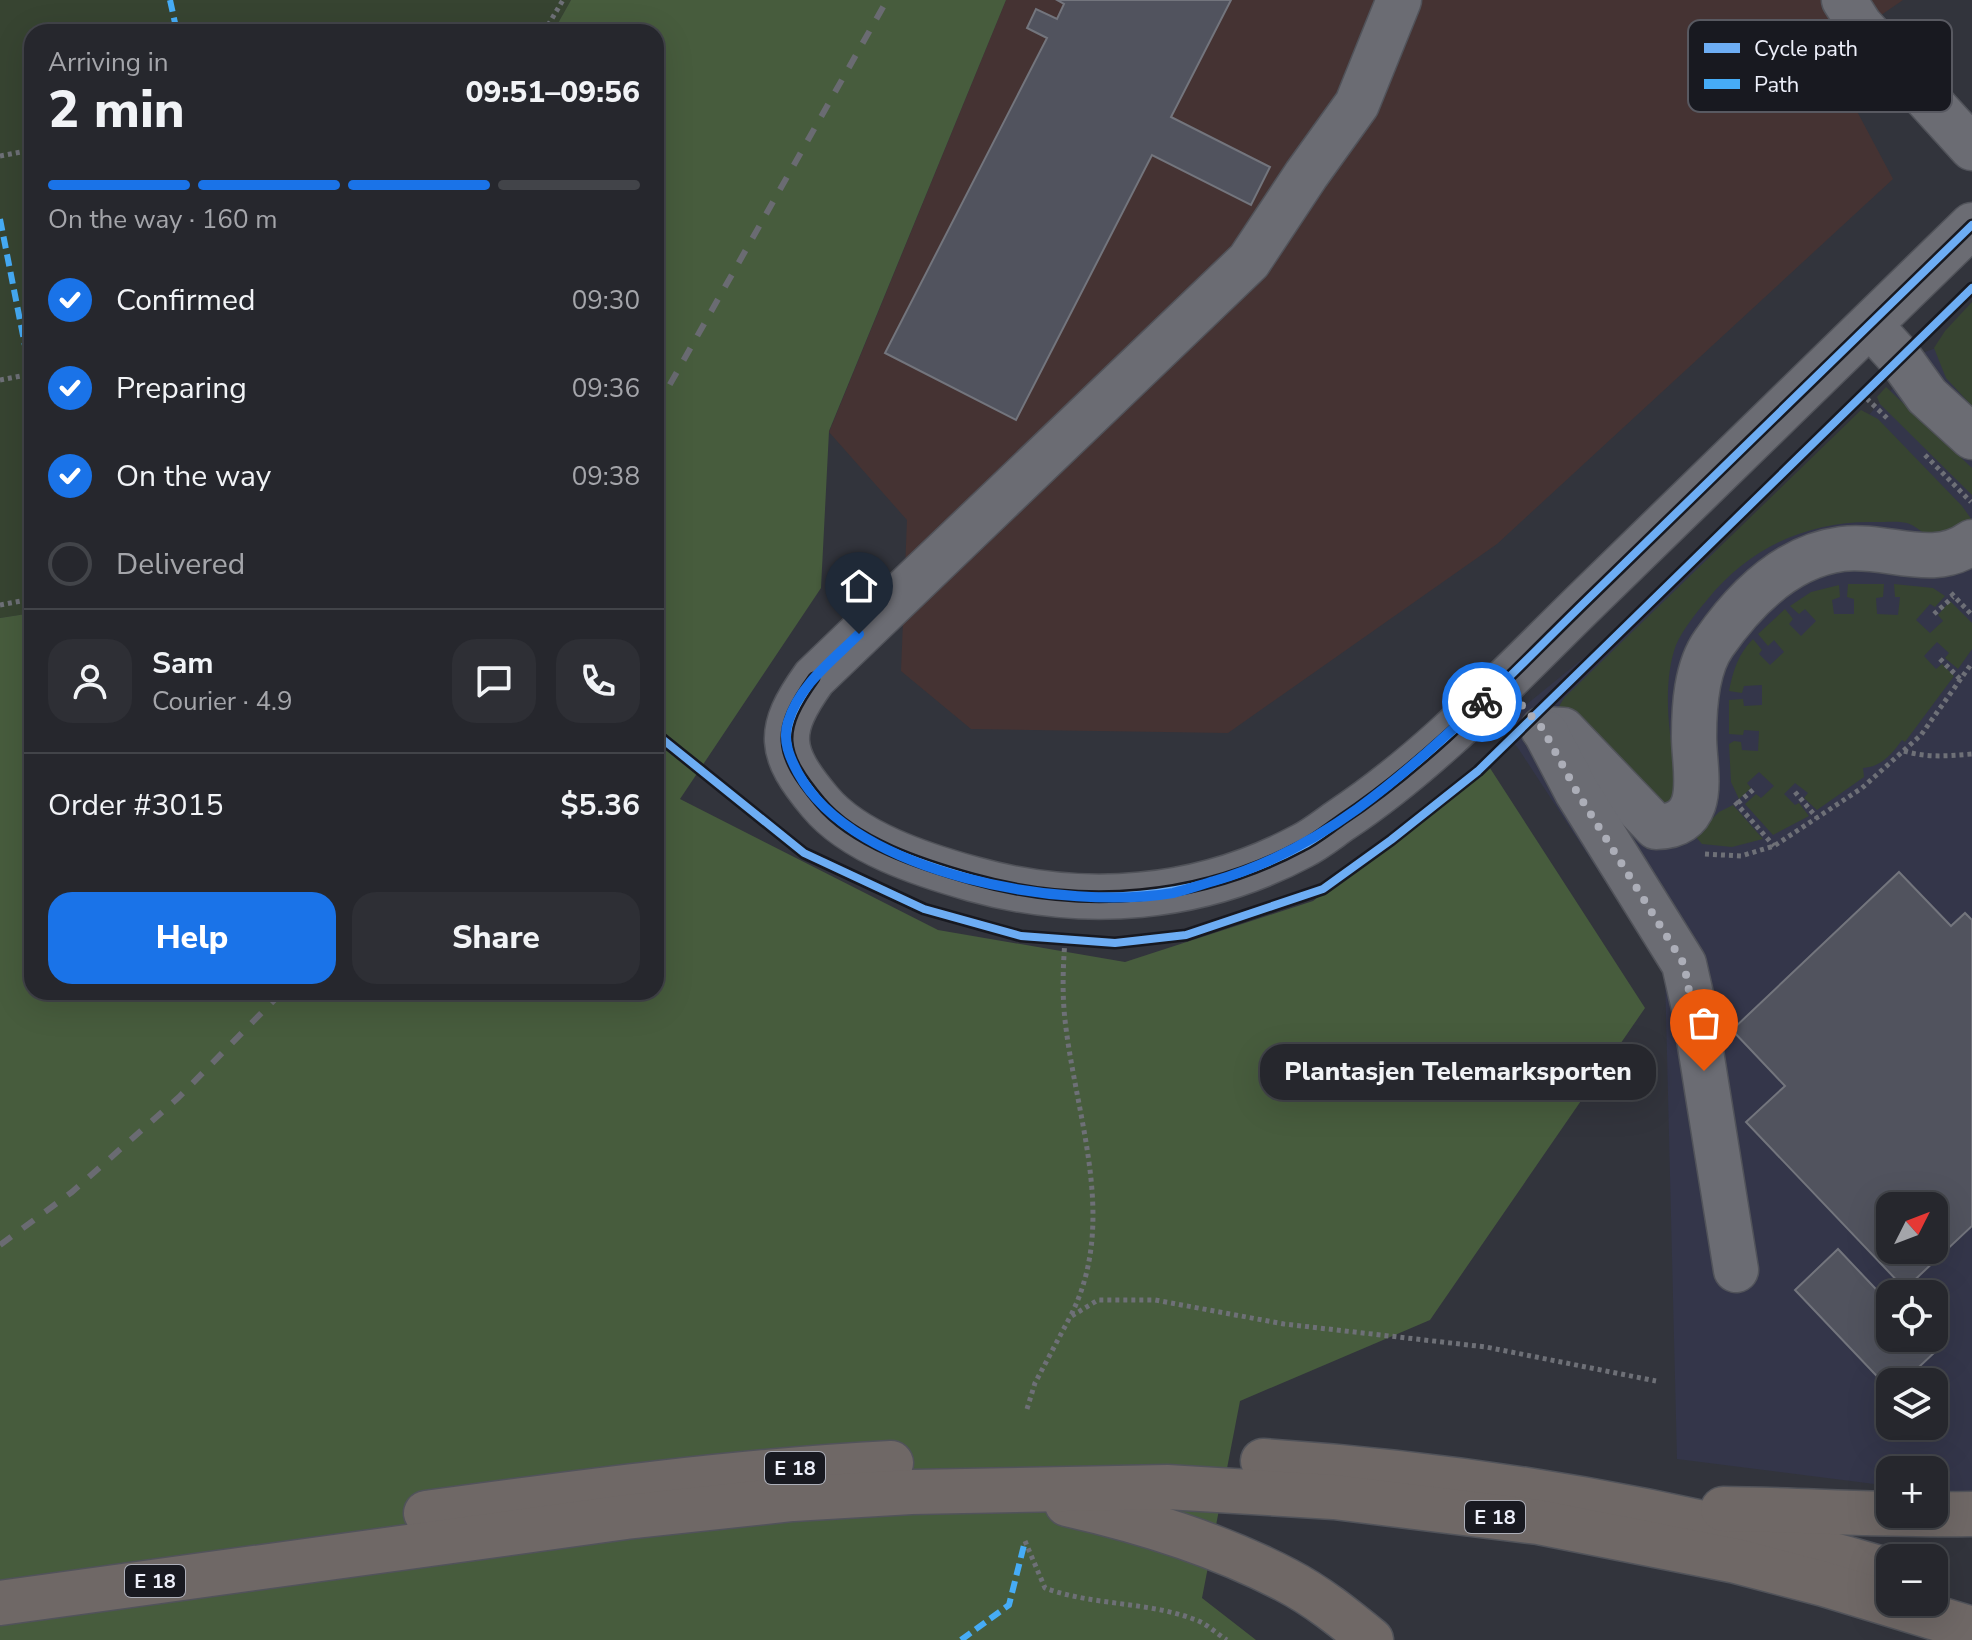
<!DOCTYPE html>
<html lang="en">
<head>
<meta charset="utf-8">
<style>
  :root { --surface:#26272d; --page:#2e2f35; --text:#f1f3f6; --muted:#a4a5aa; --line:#424449; --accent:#1a73e8 }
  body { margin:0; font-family:"Nunito Sans",sans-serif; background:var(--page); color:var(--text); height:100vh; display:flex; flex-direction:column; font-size:30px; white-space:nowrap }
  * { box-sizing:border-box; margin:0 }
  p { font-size:26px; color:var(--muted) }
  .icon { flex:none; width:44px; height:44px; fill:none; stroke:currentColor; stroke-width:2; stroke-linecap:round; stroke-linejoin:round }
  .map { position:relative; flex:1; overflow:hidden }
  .drawer { position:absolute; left:24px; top:24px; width:640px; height:976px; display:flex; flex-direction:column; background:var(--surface); border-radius:24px; box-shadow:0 8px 32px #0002,0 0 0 2px var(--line) }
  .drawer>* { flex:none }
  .needle { width:52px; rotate:48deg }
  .tools { position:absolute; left:1876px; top:1192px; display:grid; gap:16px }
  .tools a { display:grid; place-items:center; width:72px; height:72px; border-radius:16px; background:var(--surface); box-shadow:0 8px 32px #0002,0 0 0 2px var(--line); font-size:40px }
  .pin { position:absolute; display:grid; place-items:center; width:68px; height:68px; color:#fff; margin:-82px -34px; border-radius:50% 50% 50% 0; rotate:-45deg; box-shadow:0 0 8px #0007 }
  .pin .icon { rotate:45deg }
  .courier { position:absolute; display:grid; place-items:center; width:80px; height:80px; margin:-40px; border:6px solid #1a73e8; border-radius:50%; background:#fff; color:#222; box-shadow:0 2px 10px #0007 }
  .bubble { position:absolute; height:56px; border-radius:24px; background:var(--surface); box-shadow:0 8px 32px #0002,0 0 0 2px var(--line); font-size:26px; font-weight:800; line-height:56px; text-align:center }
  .headline em { font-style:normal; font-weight:800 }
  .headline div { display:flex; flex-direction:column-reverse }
  .headline { display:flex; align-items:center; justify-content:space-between; height:136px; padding:0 24px }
  h1 { font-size:52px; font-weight:800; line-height:60px }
  .bar { display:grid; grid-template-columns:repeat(4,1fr); gap:12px 8px; align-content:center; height:96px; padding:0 24px }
  .bar i { height:10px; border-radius:6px; background:var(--line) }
  .bar .selected { background:var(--accent) }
  .bar p { grid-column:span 4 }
  .line { display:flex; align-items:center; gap:20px; padding:0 24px; border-top:2px solid var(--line) }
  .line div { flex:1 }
  .round { display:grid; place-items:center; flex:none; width:84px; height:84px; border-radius:24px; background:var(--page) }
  ol { padding:0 24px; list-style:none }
  li { display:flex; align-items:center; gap:24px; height:88px }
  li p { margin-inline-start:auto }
  li .icon { padding:8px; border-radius:50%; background:var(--accent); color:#fff; stroke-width:4 }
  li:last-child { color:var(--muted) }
  li i { width:44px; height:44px; border:4px solid var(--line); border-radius:50% }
  .action { display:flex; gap:16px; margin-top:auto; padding:16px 24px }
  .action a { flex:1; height:92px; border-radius:24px; background:var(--accent); color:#fff; font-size:32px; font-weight:800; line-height:92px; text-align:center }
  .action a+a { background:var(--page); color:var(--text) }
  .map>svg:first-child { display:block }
</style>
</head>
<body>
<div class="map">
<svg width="1972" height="1640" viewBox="0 0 1972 1640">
  <rect width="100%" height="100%" fill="#32343c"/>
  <path fill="#34364a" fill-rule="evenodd" d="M1972,323V1494L1957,1496L1934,1492V1470H1890V1486L1677,1459L1665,973L1518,748L1499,727L1836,452L1925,352L1950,343ZM1890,1206H1934V1250H1890ZM1890,1294H1934V1338H1890ZM1890,1382H1934V1426H1890Z"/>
  <path fill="#453333" d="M1006,0H1903L1826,53L1893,179L1497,544L1228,733L971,729L901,671L907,520L829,432Z"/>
  <g fill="#374431">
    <path d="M0,0H571L553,32H32V613L0,618Z"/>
    <path d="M1972,302V406L1946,378L1934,348L1945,331Z"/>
    <path d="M1886,387L1972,468V495L1880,404L1877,397Z"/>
    <path d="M1861,410L1878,419L1962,506L1972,520V527L1928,536C1922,532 1914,525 1907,523C1899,521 1886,522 1877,522C1809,520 1750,547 1707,600C1696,613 1683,629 1676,645C1661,685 1669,750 1682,789L1666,815L1558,708L1564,698Z"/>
    <path d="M1848,584H1884L1883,597L1876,598L1877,614L1898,615L1900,597H1895L1894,584L1933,588L1945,596L1935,607L1930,604L1916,620L1930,633L1943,621L1938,615L1950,601L1972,623V649L1958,669L1945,658L1949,653L1937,642L1924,656L1936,669L1942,664L1954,676L1905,742L1902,740C1892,754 1881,767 1863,768L1864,777L1817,810L1804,798L1808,793L1795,783L1784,794L1795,805L1799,803L1809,816L1773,835L1745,804L1756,794L1761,798L1774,786L1759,772L1747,783L1751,788L1739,799L1731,782L1729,744L1734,741L1741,742L1742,750L1758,751L1759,731L1744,730L1743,735L1729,734V700L1743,699L1744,706L1762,705V685L1744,686L1742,693L1729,691C1733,671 1738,654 1753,639L1762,650L1759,654L1770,665L1784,652L1774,640L1768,646L1758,634L1785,609L1793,619L1789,624L1801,636L1816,621L1805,609L1799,614L1790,606L1811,592L1839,585L1840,597L1832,600L1834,614H1854V599L1847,597Z"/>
    <path d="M1733,805L1763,839L1732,847L1702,844L1695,836L1719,812Z"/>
  </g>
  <path fill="#475c3d" d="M571,0H1006L829,431L821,588L680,799L938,930L1125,962L1313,901L1488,765L1645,1008L1430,1320L1240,1401L1202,1598L1256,1640H0V618L32,613V992H656V32H553Z"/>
  <g fill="#51535e" stroke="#73757d" stroke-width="2" fill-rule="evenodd">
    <path d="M1057,0H1231L1171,117L1270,167L1251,205L1152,155L1016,420L885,353L1047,38L1027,28L1036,9L1057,19L1064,4Z"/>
    <path d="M1899,872L1951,926L1965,913L1972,920V1226L1905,1289L1746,1122L1785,1086L1732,1030ZM1890,1206H1934V1250H1890Z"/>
    <path d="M1838,1249L1890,1304V1338H1922L1935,1352L1903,1382H1890V1390L1795,1290Z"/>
  </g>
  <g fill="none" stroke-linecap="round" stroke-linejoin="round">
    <defs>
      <g id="minor">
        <path d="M1399,0L1357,104L1306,175L1249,261L814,678C776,731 778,752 820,802C854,843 923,865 973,879C1084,910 1199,901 1302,846C1316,839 1328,829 1341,820C1433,759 1509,676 1588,599C1716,474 1844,350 1972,225"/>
        <path d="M1844,0L1860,25L1972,148"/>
        <path d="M1870,325L1899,357L1927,396L1972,437"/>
        <path d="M1543,729L1563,730L1656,827C1711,826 1694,771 1694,737C1694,707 1696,668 1714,643C1744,600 1787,556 1842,549C1887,543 1932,571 1972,542"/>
        <path d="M1546,733L1577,792L1684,964L1694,1008L1736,1270"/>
      </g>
      <g id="highway">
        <path d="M1263,1461C1476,1475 1685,1511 1890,1571"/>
        <path d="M1067,1504C1142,1521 1217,1544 1286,1580C1317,1596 1344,1618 1371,1640"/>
        <path d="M1723,1509C1806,1510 1889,1516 1972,1514"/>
        <path d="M426,1513C581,1492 735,1471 891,1463"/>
        <path d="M0,1603L626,1517L793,1499L911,1492L1167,1487L1334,1497L1538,1522L1736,1561L1824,1584L1972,1629"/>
      </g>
    </defs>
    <use href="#minor" stroke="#51535a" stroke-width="47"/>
    <use href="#highway" stroke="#51535a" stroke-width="47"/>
    <g stroke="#6e7077" stroke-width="5" stroke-dasharray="4 4" stroke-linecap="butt">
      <path d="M544,32L563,0"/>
      <path d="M0,156L32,150"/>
      <path d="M0,380L32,374"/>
      <path d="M1861,393L1889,420"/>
      <path d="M1925,455L1971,502"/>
      <path d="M1951,593L1972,615"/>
      <path d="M0,605L32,599"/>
      <path d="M1934,614L1953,597"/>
      <path d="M1940,659L1961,680"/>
      <path d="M1904,751C1927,758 1948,756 1972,754"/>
      <path d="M1795,792L1817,818"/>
      <path d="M1735,802L1774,846"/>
      <path d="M1738,803L1755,788"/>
      <path d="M1705,854L1741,856L1774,846L1862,788L1921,735L1972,663"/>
      <path d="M1065,940C1063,967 1062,993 1065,1020C1076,1119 1119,1222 1070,1317"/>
      <path d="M1027,1409L1035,1383L1070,1317L1098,1300H1155L1284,1324L1486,1347L1656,1381"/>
      <path d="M1025,1541L1045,1588C1093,1606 1147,1601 1196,1620C1207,1624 1217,1634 1227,1640"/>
    </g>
    <use href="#minor" stroke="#6b6c73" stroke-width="44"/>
    <use href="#highway" stroke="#6f6866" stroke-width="44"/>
    <g stroke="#6a6b72" stroke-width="6" stroke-dasharray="14 14" stroke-linecap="butt">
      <path d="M656,409L887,0"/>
      <path d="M0,1245L72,1192L179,1097L282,992"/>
    </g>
    <g stroke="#46acf6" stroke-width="6" stroke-dasharray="12 6" stroke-linecap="butt">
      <path d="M170,0L177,32"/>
      <path d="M0,219L32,381"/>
      <path d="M961,1640L1009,1605L1025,1541"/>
    </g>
    <defs>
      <g id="cycleway">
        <path d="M814,678C776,731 778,752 820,802C854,843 923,865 973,879C1084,910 1199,901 1302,846C1316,839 1328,829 1341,820C1433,759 1509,676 1588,599C1716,474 1844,350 1972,225"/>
        <path d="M656,734L804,853L924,909L1021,936L1115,943L1186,935L1323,889L1391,840L1478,771L1972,288"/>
      </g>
    </defs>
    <use href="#cycleway" stroke="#181920" stroke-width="13"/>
    <use href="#cycleway" stroke="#6dadf4" stroke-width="8"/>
  </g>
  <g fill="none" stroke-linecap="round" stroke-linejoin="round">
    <path stroke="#acaeb8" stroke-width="8" stroke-dasharray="0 14.4" d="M1482,702L1502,683L1543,729L1577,792L1684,964L1704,1071"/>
    <path stroke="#1a73e8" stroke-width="10" d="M859,634C833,660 799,685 788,722C782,741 790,758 798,773C854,876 1067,911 1173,893C1187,890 1200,885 1214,881C1324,849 1400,778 1482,702"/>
  </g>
  <g text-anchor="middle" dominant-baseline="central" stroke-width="8" stroke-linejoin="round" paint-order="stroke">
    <g fill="#181920" stroke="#adafb9" stroke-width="2">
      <rect x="765" y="1452" width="60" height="32" rx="6"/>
      <rect x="1465" y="1501" width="60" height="32" rx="6"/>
      <rect x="125" y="1565" width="60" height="32" rx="6"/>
    </g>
    <g font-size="20" font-weight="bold" fill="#edeffa">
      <text x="795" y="1468">E 18</text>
      <text x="1495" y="1517">E 18</text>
      <text x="155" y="1581">E 18</text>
    </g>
  </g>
  <rect x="1688" y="20" width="264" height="92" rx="12" fill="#181920" stroke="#585961" stroke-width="2"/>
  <rect x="1704" y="43" width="36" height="10" fill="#6dadf4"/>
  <rect x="1704" y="79" width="36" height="10" fill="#46acf6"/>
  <g font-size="22" fill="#edeffa">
    <text x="1754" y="56">Cycle path</text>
    <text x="1754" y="92">Path</text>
  </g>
</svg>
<div class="tools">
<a><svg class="needle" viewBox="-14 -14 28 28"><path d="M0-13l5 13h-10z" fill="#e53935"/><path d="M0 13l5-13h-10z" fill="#a4a5aa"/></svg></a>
<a><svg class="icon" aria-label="locate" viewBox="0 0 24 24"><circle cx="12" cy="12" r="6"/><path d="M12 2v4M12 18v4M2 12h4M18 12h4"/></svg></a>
<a><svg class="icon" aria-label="layers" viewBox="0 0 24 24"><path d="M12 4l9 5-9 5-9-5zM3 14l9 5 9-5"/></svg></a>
<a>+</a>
<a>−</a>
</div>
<div class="pin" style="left:1704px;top:1071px;background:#ea580c"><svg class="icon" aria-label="bag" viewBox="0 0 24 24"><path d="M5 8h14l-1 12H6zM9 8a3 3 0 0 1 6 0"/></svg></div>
<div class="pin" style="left:859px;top:634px;background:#1f2937"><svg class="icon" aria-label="home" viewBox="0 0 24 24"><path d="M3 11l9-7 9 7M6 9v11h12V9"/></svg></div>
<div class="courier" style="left:1482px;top:702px"><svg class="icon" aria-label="bike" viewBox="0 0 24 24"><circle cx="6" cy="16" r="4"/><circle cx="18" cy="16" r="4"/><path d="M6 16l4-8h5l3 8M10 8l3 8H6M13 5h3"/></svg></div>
<div class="bubble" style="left:1260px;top:1044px;width:396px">Plantasjen Telemarksporten</div>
<section class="drawer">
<div class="headline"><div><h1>2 min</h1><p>Arriving in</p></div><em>09:51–09:56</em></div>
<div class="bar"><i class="selected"></i><i class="selected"></i><i class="selected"></i><i></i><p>On the way · 160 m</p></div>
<ol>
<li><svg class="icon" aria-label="check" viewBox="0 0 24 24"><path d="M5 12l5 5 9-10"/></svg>Confirmed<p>09:30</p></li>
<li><svg class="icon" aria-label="check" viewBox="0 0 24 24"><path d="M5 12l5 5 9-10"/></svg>Preparing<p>09:36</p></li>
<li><svg class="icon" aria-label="check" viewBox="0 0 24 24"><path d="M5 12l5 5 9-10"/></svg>On the way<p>09:38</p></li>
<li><i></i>Delivered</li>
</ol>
<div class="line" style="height:144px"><a class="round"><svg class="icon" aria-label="person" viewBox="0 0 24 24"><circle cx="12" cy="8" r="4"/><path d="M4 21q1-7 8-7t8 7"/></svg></a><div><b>Sam</b><p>Courier · 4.9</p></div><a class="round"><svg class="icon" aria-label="chat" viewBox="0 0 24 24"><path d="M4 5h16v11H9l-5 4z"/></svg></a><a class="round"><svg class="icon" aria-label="phone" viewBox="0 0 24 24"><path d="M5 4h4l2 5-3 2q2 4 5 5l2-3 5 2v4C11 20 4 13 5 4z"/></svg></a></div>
<div class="line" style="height:104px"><div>Order #3015</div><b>$5.36</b></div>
<div class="action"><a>Help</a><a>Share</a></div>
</section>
</div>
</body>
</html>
